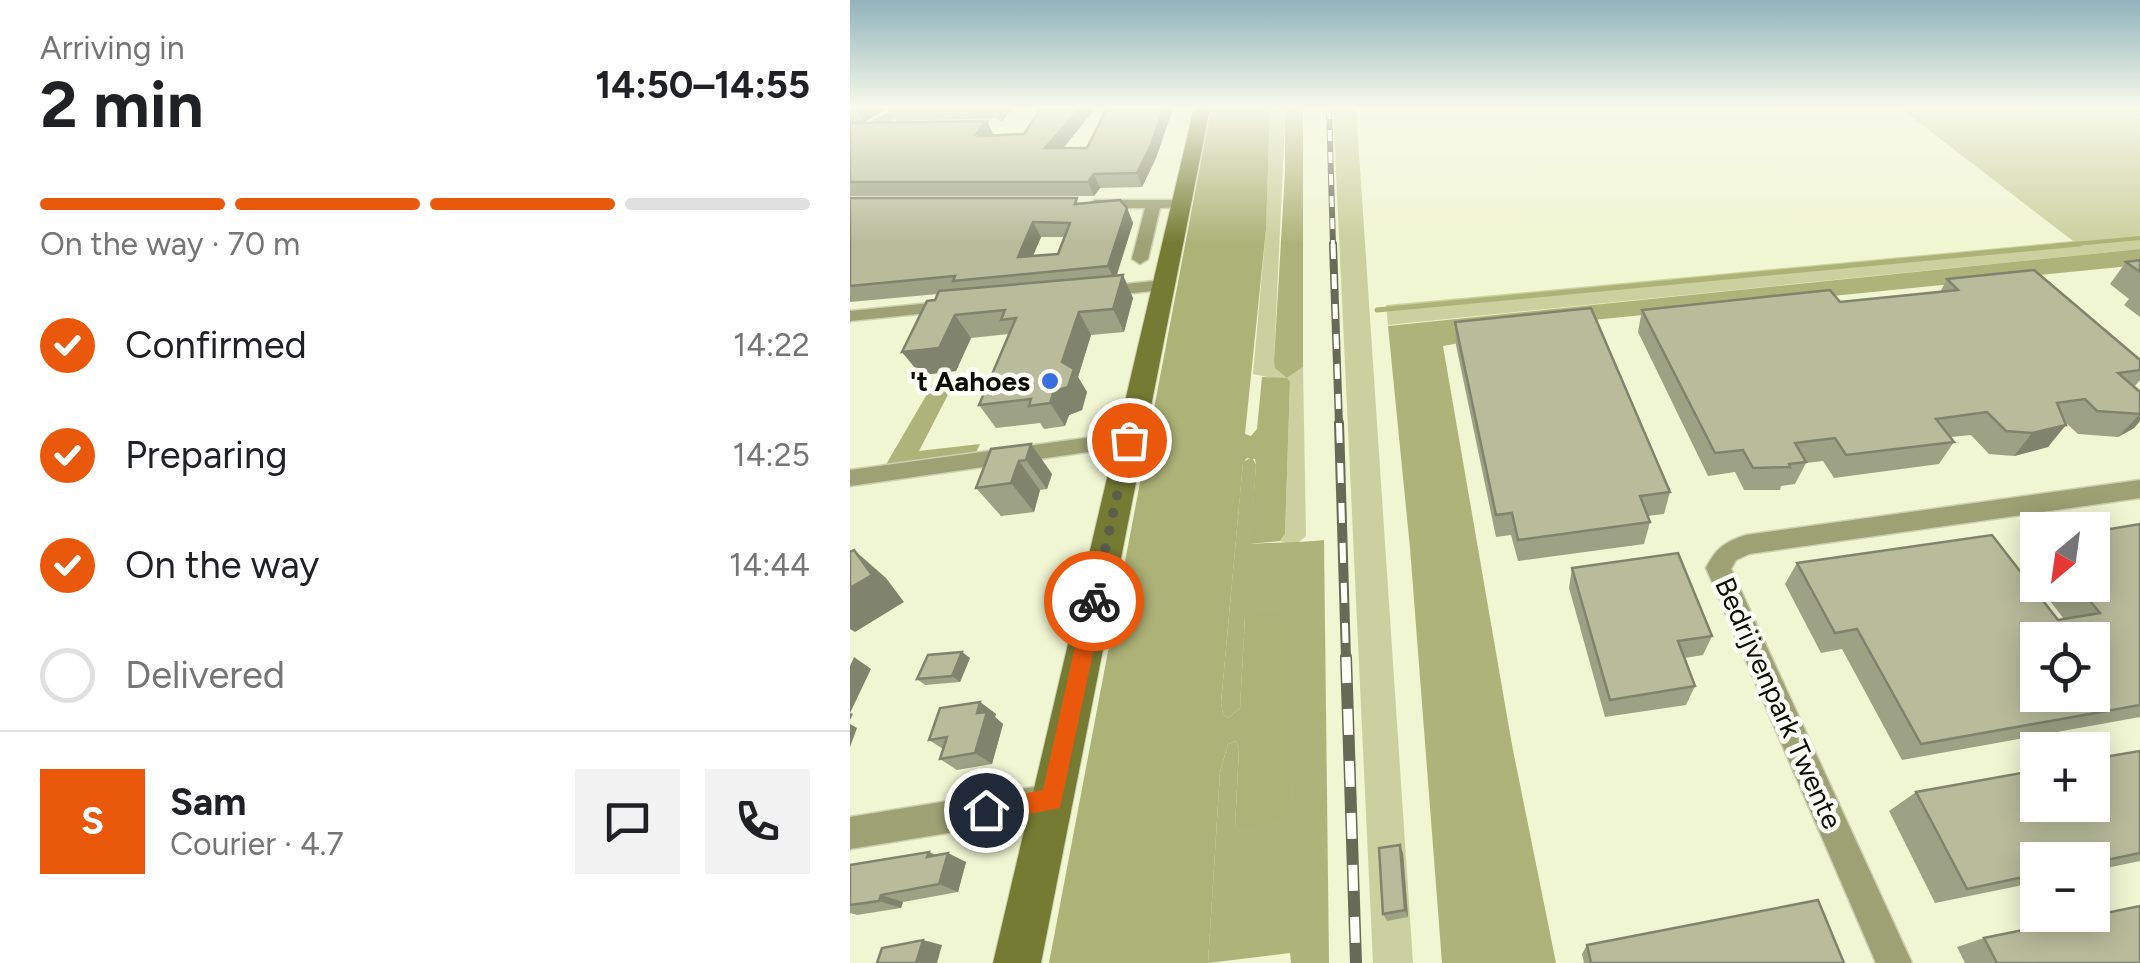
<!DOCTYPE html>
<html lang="en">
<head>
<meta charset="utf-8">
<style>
  :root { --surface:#fff; --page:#f2f2f2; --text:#202124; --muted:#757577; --line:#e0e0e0; --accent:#ea580c }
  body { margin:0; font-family:Figtree,sans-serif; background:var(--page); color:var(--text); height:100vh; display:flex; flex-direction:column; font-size:38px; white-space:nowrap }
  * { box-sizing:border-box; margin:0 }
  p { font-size:32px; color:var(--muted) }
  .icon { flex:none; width:55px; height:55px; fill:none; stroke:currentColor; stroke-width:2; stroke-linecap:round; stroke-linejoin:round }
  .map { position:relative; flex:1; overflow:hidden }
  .panel { display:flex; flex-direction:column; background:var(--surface); width:850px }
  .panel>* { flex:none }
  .needle { width:65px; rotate:209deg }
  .tools { position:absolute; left:1170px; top:512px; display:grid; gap:20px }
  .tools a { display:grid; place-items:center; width:90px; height:90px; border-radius:0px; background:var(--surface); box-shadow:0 5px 25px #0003; font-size:50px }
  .pin { position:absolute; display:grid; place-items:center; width:85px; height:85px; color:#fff; margin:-42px; border:5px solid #fff; border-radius:50%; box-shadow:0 2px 10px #0007 }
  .courier { position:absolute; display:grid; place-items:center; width:100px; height:100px; margin:-50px; border:8px solid #ea580c; border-radius:50%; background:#fff; color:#222; box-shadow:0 2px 12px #0007 }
  .head em { font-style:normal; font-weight:700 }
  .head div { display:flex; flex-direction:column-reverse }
  .head { display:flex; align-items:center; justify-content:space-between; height:170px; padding:0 40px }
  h1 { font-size:65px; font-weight:700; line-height:75px }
  .bar { display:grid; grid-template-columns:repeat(4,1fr); gap:15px 10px; align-content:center; height:120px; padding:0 40px }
  .bar i { height:12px; border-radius:8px; background:var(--line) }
  .bar .active { background:var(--accent) }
  .bar p { grid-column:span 4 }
  .line { display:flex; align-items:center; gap:25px; padding:0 40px; border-top:2px solid var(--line) }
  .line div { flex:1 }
  .round { display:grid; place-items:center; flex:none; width:105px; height:105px; border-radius:0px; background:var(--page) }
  ol { padding:0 40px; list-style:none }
  li { display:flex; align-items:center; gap:30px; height:110px }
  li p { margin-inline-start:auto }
  li .icon { padding:10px; border-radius:50%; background:var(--accent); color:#fff; stroke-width:4 }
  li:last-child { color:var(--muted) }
  li i { width:55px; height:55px; border:5px solid var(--line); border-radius:50% }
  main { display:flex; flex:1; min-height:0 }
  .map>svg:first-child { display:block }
</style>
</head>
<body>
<main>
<section class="panel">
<div class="head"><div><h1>2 min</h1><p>Arriving in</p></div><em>14:50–14:55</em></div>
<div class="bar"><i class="active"></i><i class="active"></i><i class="active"></i><i></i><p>On the way · 70 m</p></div>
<ol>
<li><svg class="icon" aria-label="check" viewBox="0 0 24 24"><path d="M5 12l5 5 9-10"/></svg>Confirmed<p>14:22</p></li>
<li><svg class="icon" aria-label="check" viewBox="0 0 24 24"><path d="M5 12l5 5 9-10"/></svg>Preparing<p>14:25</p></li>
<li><svg class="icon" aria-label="check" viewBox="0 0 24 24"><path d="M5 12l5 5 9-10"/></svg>On the way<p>14:44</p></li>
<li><i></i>Delivered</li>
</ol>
<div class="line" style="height:180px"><b class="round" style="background:var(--accent);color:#fff">S</b><div><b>Sam</b><p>Courier · 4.7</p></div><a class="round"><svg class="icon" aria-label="chat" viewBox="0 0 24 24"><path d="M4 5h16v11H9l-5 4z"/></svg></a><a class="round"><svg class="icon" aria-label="phone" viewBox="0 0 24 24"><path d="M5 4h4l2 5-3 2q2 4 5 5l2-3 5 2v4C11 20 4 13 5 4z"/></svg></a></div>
</section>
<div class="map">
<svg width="1290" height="963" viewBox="0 0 1290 963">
  <rect width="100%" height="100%" fill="#f0f5d2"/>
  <g fill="#cad09e">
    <path d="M420,108H435V120L424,360L437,378L453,367L456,536L445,545L430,541L435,534L440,382L403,374L416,229Z"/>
    <path d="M483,108H506L563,963H523Z"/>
    <path d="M1050,108H1290V249L538,325L536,305L1223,241Z"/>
  </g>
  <g fill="#aeb479">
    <path d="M435,108H453V367L437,378L425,368L424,360L435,173Z"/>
    <path d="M1290,249V265L733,321L593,346L662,745L706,963H592L560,548L538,326Z"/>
    <path d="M106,379L69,451L130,444L124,457L34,468L84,382Z"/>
    <path d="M402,457L406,465L401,544C427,542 448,543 474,540L479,963H441L440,953L358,963L370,772L378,744L386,741L389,748L385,828L441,806L440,778L395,617L390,708L378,718L373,714L371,703L393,462Z"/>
  </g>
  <path fill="#adb277" d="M361,108H420L416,229L395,434L401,436L407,429L412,377L437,378L440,382L435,534L430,541L400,544L406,465L405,459L397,458L393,463L371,703L373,714L378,718L390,708L395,617L434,609L440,611L441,806L437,815L422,822L385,828L389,748L386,741L378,744L370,772L358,963H199Z"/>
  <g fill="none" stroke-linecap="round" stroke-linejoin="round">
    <path stroke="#adb277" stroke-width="4" d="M1203,246L1290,238"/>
    <path stroke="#adb277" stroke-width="5" d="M527,310L1229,244"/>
    <defs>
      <g id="street">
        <path d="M45,108H60L19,133L8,130Z"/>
        <path d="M331,200L336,201V207L310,208L298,259L290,264L282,259L295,208H245L238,204L245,200Z"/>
        <path d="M314,280L320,281V289L247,297L238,292L247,287Z"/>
        <path d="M101,301L107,302V310L0,321V311Z"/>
        <path d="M279,432L287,435L290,440L287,445L0,486V470Z"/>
        <path d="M1290,480V498L899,554L886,560L881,569L1062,963H1026L856,568C866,548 875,542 896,535Z"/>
        <path d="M202,784L213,789L218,800L213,811L202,816L0,849V817Z"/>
      </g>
      <path id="secondary" d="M344,108H360L191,963H143Z"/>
    </defs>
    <use href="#street" stroke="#ccd0b1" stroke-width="3"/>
    <use href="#secondary" stroke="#ccd0b1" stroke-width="2"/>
    <use href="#street" fill="#9da174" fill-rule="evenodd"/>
    <use href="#secondary" fill="#757b33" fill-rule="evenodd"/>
    <defs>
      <path id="rail-far3" d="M479,108L483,246"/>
      <path id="rail-far2" d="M483,244L489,425"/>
      <path id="rail-far1" d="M489,423L496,659"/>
      <path id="rail" d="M496,657L506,963"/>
    </defs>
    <use href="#rail-far3" stroke="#676a56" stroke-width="6"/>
    <use href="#rail-far2" stroke="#676a56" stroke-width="8"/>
    <use href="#rail-far1" stroke="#676a56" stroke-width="10"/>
    <use href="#rail" stroke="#676a56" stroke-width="12"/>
    <use href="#rail-far3" stroke="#fefff8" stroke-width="4" stroke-dasharray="11" stroke-linecap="butt"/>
    <use href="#rail-far2" stroke="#fefff8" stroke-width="5" stroke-dasharray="15" stroke-linecap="butt"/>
    <use href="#rail-far1" stroke="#fefff8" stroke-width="6" stroke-dasharray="20" stroke-linecap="butt"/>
    <use href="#rail" stroke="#fefff8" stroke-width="9" stroke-dasharray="26" stroke-linecap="butt"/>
  </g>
  <g fill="#9ea285" fill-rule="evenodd">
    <path d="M0,108H162L152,122L145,118L46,121L38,108L14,122L0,123Z"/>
    <path d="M257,108H323L306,158L292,187L250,188L244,196H0V123L137,121L143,134L142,135L174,134L244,110L213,148H237Z"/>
    <path d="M0,198L230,204L277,208L283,223L266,276L283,298L274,332L241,335L228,377L237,392L232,410L219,415L215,426L194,429L190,423L146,428L129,405L159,334L121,338L106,371L71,375L52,352L88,294L0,302ZM191,237H214L208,254L183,256Z"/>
    <path d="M1290,260V317L1274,305L1279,299L1260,284L1276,262Z"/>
    <path d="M1097,279L1290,360V380L1284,387L1290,392V421L1284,428L1268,437L1228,434L1215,422L1198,447L1164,456L1139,454L1121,435L1101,437L1104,442L1089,464L984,478L973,461L956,463L945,484L931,486L930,490H894L885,472L858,476L788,332L792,310L990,302L1090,292Z"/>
    <path d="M605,322L820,492L814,514L797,516L800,522L794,544L668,561L661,535L646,537L606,345Z"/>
    <path d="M181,444L202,474L197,489L190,490L184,512L151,516L126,488Z"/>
    <path d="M1290,524V717L1052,760L992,649L971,653L935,584L947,563L1208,620L1214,619L1190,588L1193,585H1242Z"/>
    <path d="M722,568L862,636L853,655L835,658L845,686L836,705L755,717L719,588Z"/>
    <path d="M120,658L110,682L75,685L67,679Z"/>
    <path d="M130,702L146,714L145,717L153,724L142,764L107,770L90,759L93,749L79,740Z"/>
    <path d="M1290,751V861L1242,871V860H1188V882L1085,903L1039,811L1066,792Z"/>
    <path d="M553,853L558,917L537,921L533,914Z"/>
    <path d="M86,855L116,862L108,892L53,902L51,908L7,915L0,913V865Z"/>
    <path d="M1134,938L1290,963H1115L1107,947Z"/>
    <path d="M737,945L994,963H734L732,954Z"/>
  </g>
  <g fill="#81846c">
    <path d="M8,108H39L14,122L6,109Z"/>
    <path d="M147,108H162L152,122L146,109Z"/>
    <path d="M230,108H243L244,110L202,162L195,148Z"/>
    <path d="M314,108H323L306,158L292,187L287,173Z"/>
    <path d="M137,121L143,134L137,143L126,134Z"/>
    <path d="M244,174L250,188L244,196L238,182Z"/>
    <path d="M277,208L283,223L265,281L258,266Z"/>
    <path d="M183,222L191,237L176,272L168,257Z"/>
    <path d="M273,275L283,298L274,332L263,309Z"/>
    <path d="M229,312L241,335L228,377L237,392L232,410L219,415L215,426L200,403Z"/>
    <path d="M105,315L121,338L106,371L71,375L52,352Z"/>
    <path d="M1290,414V421L1284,428L1268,437Z"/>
    <path d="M1216,425L1198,447L1164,456L1182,433Z"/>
    <path d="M181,444L202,474L197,489L176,460Z"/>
    <path d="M169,461L190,490L184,512L161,483Z"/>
    <path d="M4,550L36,578L54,602L5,632L0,629V588Z"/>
    <path d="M112,652L120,658L110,682L102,676Z"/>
    <path d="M4,657L21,669L0,713L3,714L0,720V666Z"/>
    <path d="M130,702L146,714L145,717L153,724L142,764L125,753L127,713Z"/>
    <path d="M0,724L7,728L0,747Z"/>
    <path d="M550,845L553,853L558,917L555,910Z"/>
    <path d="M79,852L96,860L98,853L116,862L108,892L89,884L77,857Z"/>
    <path d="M31,895L53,902L51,908L29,901Z"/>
    <path d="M73,940L92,945L87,963H66Z"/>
  </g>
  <g fill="#b8bc9b" stroke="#81846c" stroke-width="2.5" fill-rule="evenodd">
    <path d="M191,108H230L195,148H237L257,108H314L301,145L287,173L244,174L238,182H0V123L137,121L126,134L132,133L129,136L174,134Z"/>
    <path d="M0,198H227L225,204L270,200L277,208L258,266L103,281L105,276L0,286ZM183,222L220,223L208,254L168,257Z"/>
    <path d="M1290,260V272L1276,262Z"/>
    <path d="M1184,270L1290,360V370L1268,373L1290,392V414L1247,411L1235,399L1207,403L1216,425L1182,433L1156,431L1137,412L1086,419L1104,442L996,455L985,438L945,443L956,462L939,464L940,467L903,468L893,450L865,453L792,310L980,290L990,302L1108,290L1097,279Z"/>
    <path d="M273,275L263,309L229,312L212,362L224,369L218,387L204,391L200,403L179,406L181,399L129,405L166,318L151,320L155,310L105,315L89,348L52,352L77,301L85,300L89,291Z"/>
    <path d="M741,308L820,492L790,496L800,522L668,540L662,513L646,515L605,322Z"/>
    <path d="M181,444L176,460L169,461L161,483L126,488L141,449Z"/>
    <path d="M1290,524V705L1071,744L1007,629L985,633L947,563L1142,535L1208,620L1250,613L1227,585H1242V532ZM1188,640H1242V695H1188Z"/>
    <path d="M4,550L22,575L0,588V552Z"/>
    <path d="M828,553L862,636L828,641L845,686L760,700L722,568Z"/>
    <path d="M112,652L102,676L67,679L78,655Z"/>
    <path d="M130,702L127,713L137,712L125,753L90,759L97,737L79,740L90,708Z"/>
    <path d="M1290,751V853L1242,863V860H1188V874L1117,889L1066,792L1188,770V805H1242V759Z"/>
    <path d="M550,845L555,910L533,914L529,848Z"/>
    <path d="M79,852L77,857L98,853L89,884L31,895L29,901L0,905V865Z"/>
    <path d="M968,900L994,963H741L737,945Z"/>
    <path d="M1290,906V963H1147L1134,938Z"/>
    <path d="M73,940L66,963H27L32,948Z"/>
  </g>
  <linearGradient id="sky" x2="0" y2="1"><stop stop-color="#90b3bb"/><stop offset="0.44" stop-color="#f8faeb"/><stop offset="1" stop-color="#f8faeb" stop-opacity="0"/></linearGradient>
  <rect width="1290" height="243" fill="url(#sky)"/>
  <path fill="#ea580c" d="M244,593L254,601L210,808L136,822L128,819L125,810L128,802L193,790L235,601Z"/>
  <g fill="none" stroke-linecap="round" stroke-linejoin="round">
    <path stroke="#5c5e4c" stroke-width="10" stroke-dasharray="0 18" d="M244,601L279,440"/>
  </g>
  <circle fill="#3a6fdf" stroke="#fefff8" stroke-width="4" cx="200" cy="381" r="10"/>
  <g text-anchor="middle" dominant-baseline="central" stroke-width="9" stroke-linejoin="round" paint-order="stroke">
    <g font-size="28" font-weight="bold" fill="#0c0d04" stroke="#fefff8" text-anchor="end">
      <text x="180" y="381">'t Aahoes</text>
    </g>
    <g font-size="28" fill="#0c0d04" stroke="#fefff8">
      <text transform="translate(929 703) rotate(66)">Bedrijvenpark Twente</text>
    </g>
  </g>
</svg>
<div class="tools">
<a><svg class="needle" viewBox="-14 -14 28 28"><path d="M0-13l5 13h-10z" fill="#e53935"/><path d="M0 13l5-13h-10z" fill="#757577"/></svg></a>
<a><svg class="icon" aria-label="locate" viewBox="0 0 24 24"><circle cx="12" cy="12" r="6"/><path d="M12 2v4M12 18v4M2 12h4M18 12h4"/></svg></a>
<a>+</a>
<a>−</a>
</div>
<div class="pin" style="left:279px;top:440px;background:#ea580c"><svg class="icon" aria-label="bag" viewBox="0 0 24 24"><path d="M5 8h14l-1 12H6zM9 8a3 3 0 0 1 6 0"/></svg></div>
<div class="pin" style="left:136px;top:810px;background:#1f2937"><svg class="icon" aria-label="home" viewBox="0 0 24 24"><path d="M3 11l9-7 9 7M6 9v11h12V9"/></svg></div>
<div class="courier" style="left:244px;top:601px"><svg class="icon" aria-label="bike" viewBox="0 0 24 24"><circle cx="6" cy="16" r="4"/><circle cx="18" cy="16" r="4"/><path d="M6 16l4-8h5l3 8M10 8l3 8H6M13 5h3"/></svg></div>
</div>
</main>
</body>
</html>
